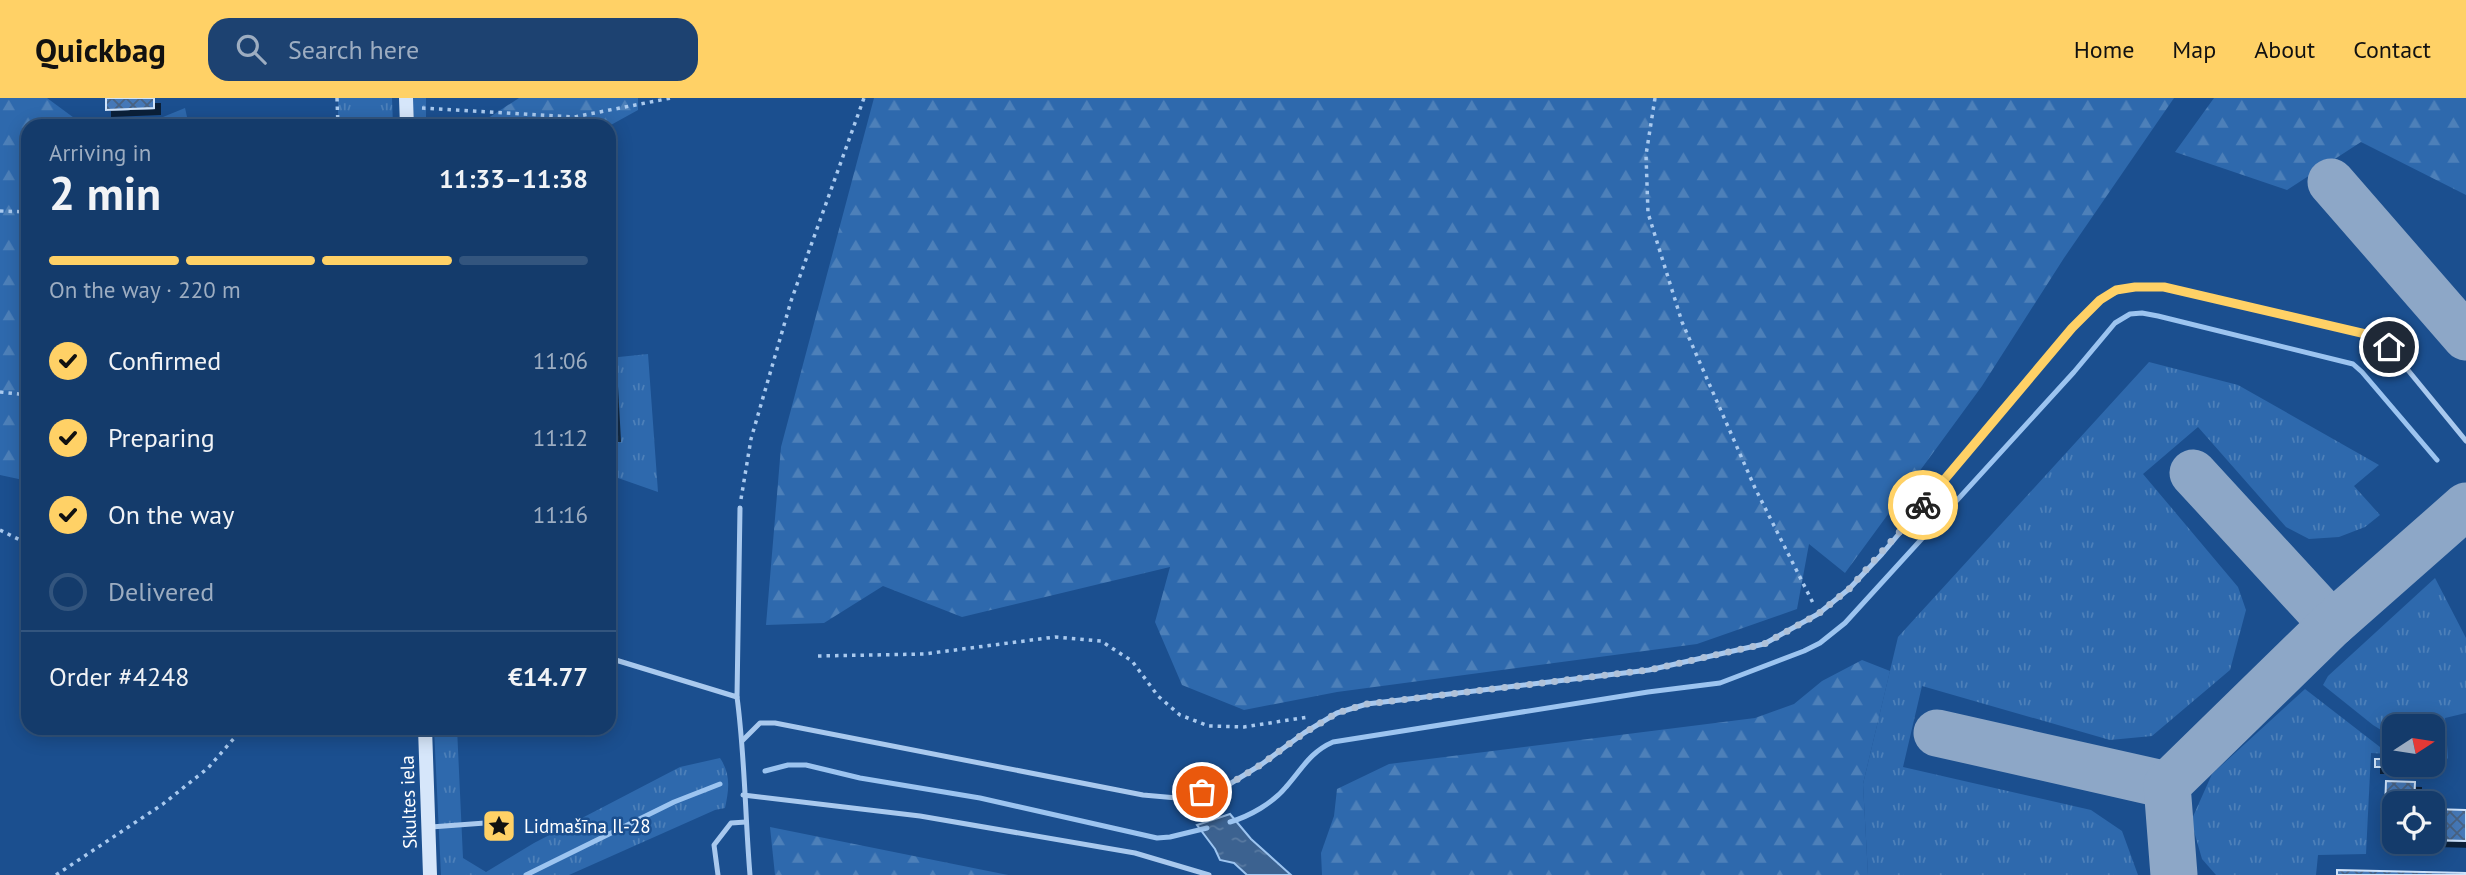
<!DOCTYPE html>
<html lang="en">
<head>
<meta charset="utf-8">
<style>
  :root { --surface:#143b6b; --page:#1d4271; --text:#f1f3f6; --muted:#9dadc1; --line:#33557e; --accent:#ffd166 }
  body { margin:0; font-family:"PT Sans",sans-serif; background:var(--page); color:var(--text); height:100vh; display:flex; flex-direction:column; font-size:26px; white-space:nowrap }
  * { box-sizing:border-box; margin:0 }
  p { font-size:23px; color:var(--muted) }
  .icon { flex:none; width:38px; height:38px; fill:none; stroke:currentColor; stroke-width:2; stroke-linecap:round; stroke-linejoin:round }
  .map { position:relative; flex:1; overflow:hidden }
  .side { position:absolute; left:21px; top:21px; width:595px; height:616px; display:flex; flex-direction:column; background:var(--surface); border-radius:21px; box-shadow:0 4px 18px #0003,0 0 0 2px var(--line) }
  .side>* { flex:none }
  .needle { width:46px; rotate:78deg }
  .controls { position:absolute; left:2382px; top:616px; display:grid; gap:14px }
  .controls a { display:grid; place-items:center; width:63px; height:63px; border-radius:14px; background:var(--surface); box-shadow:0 4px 18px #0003,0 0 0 2px var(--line); font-size:35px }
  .pin { position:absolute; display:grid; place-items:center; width:60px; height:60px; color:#fff; margin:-30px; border:4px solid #fff; border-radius:50%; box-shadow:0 2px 7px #0007 }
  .courier { position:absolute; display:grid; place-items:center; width:70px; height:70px; margin:-35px; border:5px solid #ffd166; border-radius:50%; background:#fff; color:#222; box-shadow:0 2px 9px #0007 }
  .summary em { font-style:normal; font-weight:800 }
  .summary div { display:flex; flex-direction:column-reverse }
  .summary { display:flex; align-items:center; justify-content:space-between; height:119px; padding:0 28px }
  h1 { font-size:46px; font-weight:800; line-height:52px }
  .bar { display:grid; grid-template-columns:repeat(4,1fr); gap:10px 7px; align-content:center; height:84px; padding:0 28px }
  .bar i { height:9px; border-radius:5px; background:var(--line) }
  .bar .selected { background:var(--accent) }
  .bar p { grid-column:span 4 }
  .line { display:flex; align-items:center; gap:18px; padding:0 28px; border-top:2px solid var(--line) }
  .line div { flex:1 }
  ol { padding:0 28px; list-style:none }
  li { display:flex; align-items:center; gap:21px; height:77px }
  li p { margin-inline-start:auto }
  li .icon { padding:7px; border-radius:50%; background:var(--accent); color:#111; stroke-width:4 }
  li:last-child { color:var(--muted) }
  li i { width:38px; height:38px; border:4px solid var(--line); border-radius:50% }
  header { display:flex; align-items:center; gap:42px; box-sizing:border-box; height:98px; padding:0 35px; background:var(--accent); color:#111 }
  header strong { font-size:33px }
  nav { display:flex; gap:38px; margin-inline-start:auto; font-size:24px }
  .search { width:490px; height:63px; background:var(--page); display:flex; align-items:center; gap:18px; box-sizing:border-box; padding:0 24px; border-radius:21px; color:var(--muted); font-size:26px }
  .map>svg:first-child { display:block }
</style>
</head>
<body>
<header>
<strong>Quickbag</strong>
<div class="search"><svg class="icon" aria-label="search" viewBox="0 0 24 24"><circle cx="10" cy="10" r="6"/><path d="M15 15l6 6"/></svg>Search here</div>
<nav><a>Home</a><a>Map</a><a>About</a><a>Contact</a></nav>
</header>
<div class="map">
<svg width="2466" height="777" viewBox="0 0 2466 777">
  <defs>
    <pattern id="grass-tufts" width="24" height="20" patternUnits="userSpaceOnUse" patternTransform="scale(1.75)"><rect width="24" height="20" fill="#2e69ad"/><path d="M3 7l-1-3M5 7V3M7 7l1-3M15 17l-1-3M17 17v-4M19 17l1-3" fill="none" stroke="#4d80b9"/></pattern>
    <pattern id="forest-firs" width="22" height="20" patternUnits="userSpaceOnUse" patternTransform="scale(1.75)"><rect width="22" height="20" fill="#2e69ad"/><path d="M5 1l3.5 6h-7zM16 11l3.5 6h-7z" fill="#4d80b9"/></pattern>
    <pattern id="water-ripples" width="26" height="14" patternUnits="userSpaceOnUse" patternTransform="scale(1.75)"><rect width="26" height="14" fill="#3c6290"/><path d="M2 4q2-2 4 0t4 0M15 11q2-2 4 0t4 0" fill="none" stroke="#597aa1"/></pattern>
    <pattern id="building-cross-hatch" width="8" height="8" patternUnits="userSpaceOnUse" patternTransform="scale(1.75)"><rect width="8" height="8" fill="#4478b7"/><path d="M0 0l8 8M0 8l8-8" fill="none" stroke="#486282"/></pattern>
    <filter id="shadow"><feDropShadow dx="6" dy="6" stdDeviation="0" flood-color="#0009"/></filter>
  </defs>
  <rect width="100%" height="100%" fill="#1b4f8f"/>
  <g fill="url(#grass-tufts)">
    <path d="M338,0H392L393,28H338Z"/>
    <path d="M413,0H426V28H414Z"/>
    <path d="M648,256L658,394L618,380L609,379V339L618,338L615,280H609V260Z"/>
    <path d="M2149,264L2238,287L2379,367L2354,388L2380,417L2365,429L2339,439L2309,441L2286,429L2198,329L2143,376L2238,489L2246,512L2230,572L2152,638L2110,642L1922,588L1903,669L2091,712L2122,733L2138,777H1868L1863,686L1898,539Z"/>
    <path d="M2435,480L2466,540V615L2445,620L2448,660L2441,667L2433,665L2432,628H2394V640L2373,627L2323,587L2328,578Z"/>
    <path d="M2305,591L2389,656L2371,655L2366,756L2318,757L2316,777H2216L2202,761L2191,723L2212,676Z"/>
    <path d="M434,630H457L463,760L486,774L534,745L680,669L720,660C731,676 729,692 725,710L715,712L569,777H441Z"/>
  </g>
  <g fill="url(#forest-firs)">
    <path d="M0,0H47L85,28H28V383L0,377Z"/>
    <path d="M519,0H638V12L609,28H476Z"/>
    <path d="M874,0H2174L2064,160L1982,288L1845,475L1809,446L1797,511L1697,546L1337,594L1244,612L1182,587L1155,524L1170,469L962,519L883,488L824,525L766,527L781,349Z"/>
    <path d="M2214,0H2466V97L2361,44L2287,92L2175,54Z"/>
    <path d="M185,10L189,28H141Z"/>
    <path d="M1862,562L1890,573L1863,686L1868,777H1322L1321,755L1334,718L1337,691L1389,666L1755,620L1794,606L1822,583Z"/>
    <path d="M770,729L1008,777H775Z"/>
  </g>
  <path fill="url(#water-ripples)" stroke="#9cc4f0" stroke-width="2" d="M1230,716L1251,741L1291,777H1247L1234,765L1220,762L1215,751L1197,727Z"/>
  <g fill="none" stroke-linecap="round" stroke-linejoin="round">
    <g stroke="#9cc4f0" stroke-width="5">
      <path d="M765,673L788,667H806L860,680L980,700L1157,740L1170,739L1207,730"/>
      <path d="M1230,724C1250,718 1273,705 1286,689C1302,671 1310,654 1333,644L1648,594L1720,585L1804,553L1820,545L1845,525L2074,274L2115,225L2130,216L2142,215L2158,218L2353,266L2362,274L2437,362"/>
      <path d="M526,777L674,704L720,686"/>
    </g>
    <g stroke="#8da7c7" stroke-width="47">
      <path d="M2331,84L2466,239"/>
      <path d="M2193,375L2332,526"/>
      <path d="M1937,635L2167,687"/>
      <path d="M2174,777L2167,687L2332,526L2466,408"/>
    </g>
  </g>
  <g fill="url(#building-cross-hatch)" stroke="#cfe3fa" stroke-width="2" filter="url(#shadow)">
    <path d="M106,0H154V10L106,12Z"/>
    <path d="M609,282H611L614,337H609Z"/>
    <rect x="2375" y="661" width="14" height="8"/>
    <path d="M2386,683L2415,684L2414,705H2394V740H2384Z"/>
    <path d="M2432,711L2466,712V743L2432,742Z"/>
    <path d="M2337,772L2466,775V777H2337Z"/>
  </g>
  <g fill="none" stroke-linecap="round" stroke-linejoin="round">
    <g stroke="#a9c9ee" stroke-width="3.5" stroke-dasharray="3.5 5" stroke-linecap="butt">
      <path d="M337,0L338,28"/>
      <path d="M1655,0L1646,57L1648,115L1682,224L1755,390L1813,505"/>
      <path d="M422,10L574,19L671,0"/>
      <path d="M0,113L28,114"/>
      <path d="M0,294L28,297"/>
      <path d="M741,401L751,341L791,203L864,0"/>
      <path d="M0,432L28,446"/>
      <path d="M818,558L924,556L1055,539L1101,543L1132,563L1158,598L1180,617L1209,628L1244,629L1308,619"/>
      <path d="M56,777L163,706L208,670L243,630"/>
    </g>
    <g stroke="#a9c9ee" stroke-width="5">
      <path d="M609,560L737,599L740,410"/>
      <path d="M737,599C745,658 745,718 750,777"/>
      <path d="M743,642L760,625H775L1143,697L1177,700L1228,687L1262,666L1304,635L1337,615L1367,606L1649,572L1764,546L1818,516L1849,491L1882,456L2072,230C2107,195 2113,188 2164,189L2370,237L2389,249L2466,343"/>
      <path d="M743,697L920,718L1135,755L1209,777"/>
      <path d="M431,729L485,725"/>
      <path d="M718,777L714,747L731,725L746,724"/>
    </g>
    <g stroke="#d6e6fa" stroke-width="14">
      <path d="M406,0L407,28"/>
      <path d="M425,630L430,777"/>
    </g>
  </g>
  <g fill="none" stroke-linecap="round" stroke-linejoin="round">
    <path stroke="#afc1d8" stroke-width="7" stroke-dasharray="0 12.6" d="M1202,694L1228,687L1262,666L1304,635L1337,615L1367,606L1649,572L1764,546L1818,516L1849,491L1923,407"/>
    <path stroke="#ffd166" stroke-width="9" d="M1923,407L2072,230L2100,202L2116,192L2135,189H2164L2370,237L2389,249"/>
  </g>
  <defs>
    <symbol id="sight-square" viewBox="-11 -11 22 22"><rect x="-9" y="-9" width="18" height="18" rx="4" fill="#ffd166" stroke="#1b4f8f"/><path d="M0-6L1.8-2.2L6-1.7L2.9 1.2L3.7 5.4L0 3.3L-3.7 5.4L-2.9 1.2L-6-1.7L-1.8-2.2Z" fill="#111"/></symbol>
  </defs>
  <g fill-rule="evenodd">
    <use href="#sight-square" x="480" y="709" width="38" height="38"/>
  </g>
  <g text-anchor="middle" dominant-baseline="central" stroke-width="5" stroke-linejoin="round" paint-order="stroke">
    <g font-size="19" fill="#fff" stroke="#1b4f8f">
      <text transform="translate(408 704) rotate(-92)">Skultes iela</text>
    </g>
    <g font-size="19" fill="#fff" stroke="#1b4f8f" text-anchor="start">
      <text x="524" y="728">Lidmašīna Il-28</text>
    </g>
  </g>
</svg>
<div class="controls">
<a><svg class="needle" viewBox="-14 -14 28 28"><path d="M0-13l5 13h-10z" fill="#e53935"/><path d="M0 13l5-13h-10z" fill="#9dadc1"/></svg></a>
<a><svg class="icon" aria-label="locate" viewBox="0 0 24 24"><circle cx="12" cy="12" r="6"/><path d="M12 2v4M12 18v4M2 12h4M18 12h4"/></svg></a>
</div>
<div class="pin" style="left:1202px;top:694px;background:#ea580c"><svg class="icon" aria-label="bag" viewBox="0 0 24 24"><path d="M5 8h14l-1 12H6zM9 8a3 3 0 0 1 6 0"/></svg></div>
<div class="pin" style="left:2389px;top:249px;background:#1f2937"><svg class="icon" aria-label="home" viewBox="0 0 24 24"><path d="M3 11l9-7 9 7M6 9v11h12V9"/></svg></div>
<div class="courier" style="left:1923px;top:407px"><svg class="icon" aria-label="bike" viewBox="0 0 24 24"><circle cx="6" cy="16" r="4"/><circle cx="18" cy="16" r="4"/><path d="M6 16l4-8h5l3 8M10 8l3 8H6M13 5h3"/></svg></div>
<section class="side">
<div class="summary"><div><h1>2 min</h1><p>Arriving in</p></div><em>11:33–11:38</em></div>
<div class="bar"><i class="selected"></i><i class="selected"></i><i class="selected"></i><i></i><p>On the way · 220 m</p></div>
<ol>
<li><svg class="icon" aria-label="check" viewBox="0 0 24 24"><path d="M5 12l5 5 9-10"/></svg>Confirmed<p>11:06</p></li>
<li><svg class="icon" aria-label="check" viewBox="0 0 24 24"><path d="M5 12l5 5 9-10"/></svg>Preparing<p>11:12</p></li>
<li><svg class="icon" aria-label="check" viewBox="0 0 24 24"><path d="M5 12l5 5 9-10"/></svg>On the way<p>11:16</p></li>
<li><i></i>Delivered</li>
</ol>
<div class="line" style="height:91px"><div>Order #4248</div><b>€14.77</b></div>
</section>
</div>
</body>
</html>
